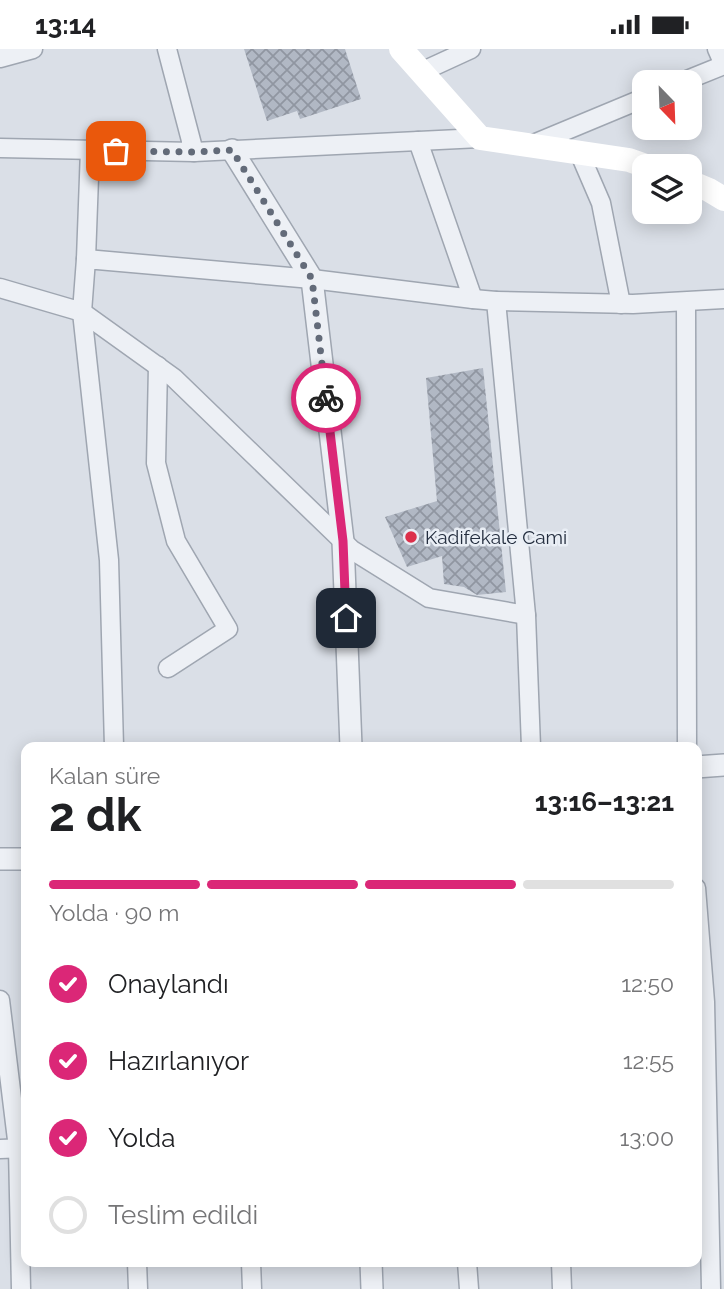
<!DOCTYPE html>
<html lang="tr">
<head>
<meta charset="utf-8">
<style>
  :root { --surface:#fff; --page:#f2f2f2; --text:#202124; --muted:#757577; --line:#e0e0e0; --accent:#db2777 }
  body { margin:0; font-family:Raleway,sans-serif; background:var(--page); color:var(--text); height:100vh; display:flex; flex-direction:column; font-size:26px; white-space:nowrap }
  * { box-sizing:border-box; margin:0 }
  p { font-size:23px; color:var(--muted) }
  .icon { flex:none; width:38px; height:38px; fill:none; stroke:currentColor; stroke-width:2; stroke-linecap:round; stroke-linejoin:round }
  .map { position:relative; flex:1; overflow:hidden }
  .panel { position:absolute; left:21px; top:693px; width:681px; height:525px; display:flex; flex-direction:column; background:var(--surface); border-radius:14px; box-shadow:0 4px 18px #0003 }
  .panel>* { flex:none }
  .needle { width:46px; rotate:157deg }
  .tools { position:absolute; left:632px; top:21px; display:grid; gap:14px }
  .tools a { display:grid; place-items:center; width:70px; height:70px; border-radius:14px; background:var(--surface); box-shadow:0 4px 18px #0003; font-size:35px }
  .pin { position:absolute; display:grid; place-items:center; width:60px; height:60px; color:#fff; margin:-30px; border-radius:14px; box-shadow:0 4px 10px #0006 }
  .courier { position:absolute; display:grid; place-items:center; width:70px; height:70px; margin:-35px; border:5px solid #db2777; border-radius:50%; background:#fff; color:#222; box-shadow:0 2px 9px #0007 }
  .head em { font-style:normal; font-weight:700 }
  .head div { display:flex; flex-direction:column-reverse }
  .head { display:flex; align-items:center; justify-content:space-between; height:119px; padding:0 28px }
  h1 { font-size:46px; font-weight:700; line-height:52px }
  .bar { display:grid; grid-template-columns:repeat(4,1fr); gap:10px 7px; align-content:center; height:84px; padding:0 28px }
  .bar i { height:9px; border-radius:5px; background:var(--line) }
  .bar .selected { background:var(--accent) }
  .bar p { grid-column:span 4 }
  ol { padding:0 28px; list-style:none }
  li { display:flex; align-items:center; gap:21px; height:77px }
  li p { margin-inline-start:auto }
  li .icon { padding:7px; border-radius:50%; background:var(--accent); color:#fff; stroke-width:4 }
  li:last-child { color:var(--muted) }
  li i { width:38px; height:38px; border:4px solid var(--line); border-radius:50% }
  .status { display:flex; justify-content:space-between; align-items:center; height:49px; padding:0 35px; background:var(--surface); direction:ltr }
  .status svg { height:19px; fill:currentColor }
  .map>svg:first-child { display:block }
</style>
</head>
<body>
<div class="status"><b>13:14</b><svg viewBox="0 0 49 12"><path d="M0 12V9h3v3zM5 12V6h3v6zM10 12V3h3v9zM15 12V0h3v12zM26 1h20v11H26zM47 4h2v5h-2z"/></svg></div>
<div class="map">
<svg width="724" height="1240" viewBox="0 0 724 1240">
  <defs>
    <pattern id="building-cross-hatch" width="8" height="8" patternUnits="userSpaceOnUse" patternTransform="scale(1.75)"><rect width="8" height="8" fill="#b1b8c4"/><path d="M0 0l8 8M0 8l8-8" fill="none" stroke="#9096a1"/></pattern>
  </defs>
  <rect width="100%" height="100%" fill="#dadfe7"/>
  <g fill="url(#building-cross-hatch)">
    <path d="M244,0H345L361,50L300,70L297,62L267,72Z"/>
    <path d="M483,319L506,543L477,546L464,538L444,535L442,507L407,518L385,468L437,452L426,329Z"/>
  </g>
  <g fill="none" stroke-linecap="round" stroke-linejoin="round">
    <defs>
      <g id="minor">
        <path d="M0,9L33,0"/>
        <path d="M421,23L471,0"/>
        <path d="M682,33L724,16L717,0"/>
        <path d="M531,96L644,49"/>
        <path d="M0,99L194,103L167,0"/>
        <path d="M194,103L480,89"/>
        <path d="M579,103L601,154L621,255"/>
        <path d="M86,210L90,101"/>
        <path d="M0,239L82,263L86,210L312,230L473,250L418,92"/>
        <path d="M496,252L633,255L724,250"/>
        <path d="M686,253L687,698"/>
        <path d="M82,263L174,329L352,501L429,549L526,566L496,252L473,250"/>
        <path d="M82,263L109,511L114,698"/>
        <path d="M158,317L156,414L176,492L228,580L168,619"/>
        <path d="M526,566L531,698"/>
        <path d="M696,839L705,953L711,1240"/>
        <path d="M0,951L18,1099L21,1240"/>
        <path d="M0,1100L26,1099"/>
        <path d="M137,1213L138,1240"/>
        <path d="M251,1213L252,1240"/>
        <path d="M467,1213L469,1240"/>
        <path d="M561,1213L562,1240"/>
      </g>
      <g id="tertiary">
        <path d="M232,101L312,230L343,492L351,698"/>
        <path d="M696,718L724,716"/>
        <path d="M0,810H26"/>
        <path d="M371,1213L372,1240"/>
      </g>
    </defs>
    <use href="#minor" stroke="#9fa6b1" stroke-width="21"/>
    <use href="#tertiary" stroke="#9fa6b1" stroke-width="24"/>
    <use href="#minor" stroke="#edf0f5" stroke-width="18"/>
    <use href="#tertiary" stroke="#edf0f5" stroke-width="21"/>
    <g stroke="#fff" stroke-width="24">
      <path d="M401,0L480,89L629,111L646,117"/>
      <path d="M690,133L709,141L724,150"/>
    </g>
  </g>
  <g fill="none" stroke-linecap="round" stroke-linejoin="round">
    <path stroke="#636b79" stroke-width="7" stroke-dasharray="0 12.6" d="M116,102L194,103L232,101L312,230L326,349"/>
    <path stroke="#db2777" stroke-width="9" d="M326,349L343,492L346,569"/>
  </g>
  <circle fill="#dc2f4a" stroke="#e9eef5" stroke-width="2.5" cx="411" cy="488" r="7"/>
  <g text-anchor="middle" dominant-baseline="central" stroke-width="5" stroke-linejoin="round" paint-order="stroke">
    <g font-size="19" fill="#232d3e" stroke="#e9eef5" text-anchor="start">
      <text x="425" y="488">Kadifekale Cami</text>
    </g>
  </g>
</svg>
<div class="tools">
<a><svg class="needle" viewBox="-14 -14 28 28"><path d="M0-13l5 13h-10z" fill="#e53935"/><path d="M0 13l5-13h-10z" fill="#757577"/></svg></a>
<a><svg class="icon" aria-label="layers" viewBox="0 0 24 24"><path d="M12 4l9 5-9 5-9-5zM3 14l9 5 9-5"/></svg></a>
</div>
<div class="pin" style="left:116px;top:102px;background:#ea580c"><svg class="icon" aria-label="bag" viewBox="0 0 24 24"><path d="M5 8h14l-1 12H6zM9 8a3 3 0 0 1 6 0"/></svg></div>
<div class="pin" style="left:346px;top:569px;background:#1f2937"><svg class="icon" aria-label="home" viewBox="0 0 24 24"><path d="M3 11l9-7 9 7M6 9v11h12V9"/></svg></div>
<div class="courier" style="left:326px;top:349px"><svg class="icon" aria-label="bike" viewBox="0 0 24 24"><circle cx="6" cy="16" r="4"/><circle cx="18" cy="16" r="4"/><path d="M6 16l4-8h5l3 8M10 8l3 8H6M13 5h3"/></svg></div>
<section class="panel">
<div class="head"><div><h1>2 dk</h1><p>Kalan süre</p></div><em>13:16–13:21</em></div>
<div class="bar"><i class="selected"></i><i class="selected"></i><i class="selected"></i><i></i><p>Yolda · 90 m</p></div>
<ol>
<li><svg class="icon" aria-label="check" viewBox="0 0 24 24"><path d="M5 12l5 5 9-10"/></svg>Onaylandı<p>12:50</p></li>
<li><svg class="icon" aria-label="check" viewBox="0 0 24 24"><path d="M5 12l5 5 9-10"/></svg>Hazırlanıyor<p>12:55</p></li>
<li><svg class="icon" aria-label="check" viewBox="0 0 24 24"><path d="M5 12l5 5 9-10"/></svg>Yolda<p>13:00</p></li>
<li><i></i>Teslim edildi</li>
</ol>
</section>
</div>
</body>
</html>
